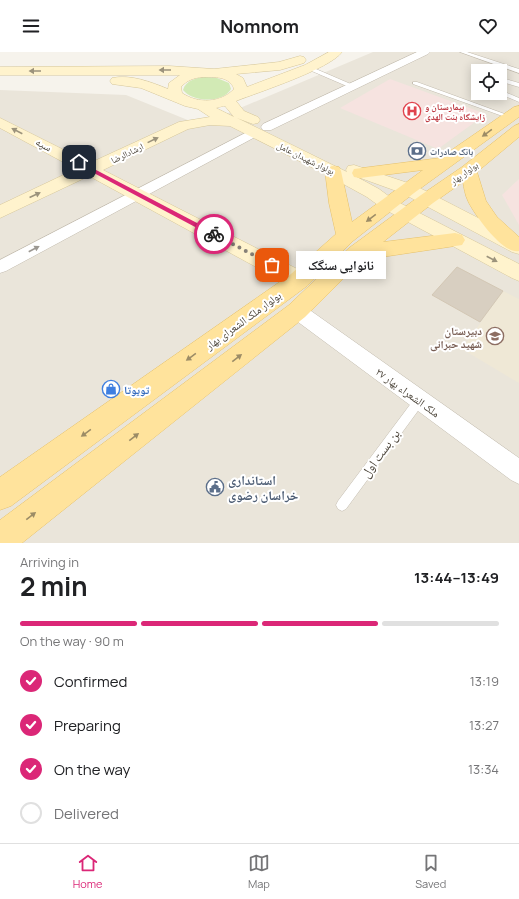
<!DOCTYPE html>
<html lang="en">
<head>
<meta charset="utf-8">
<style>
  :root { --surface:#fff; --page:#f6f6f6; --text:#202124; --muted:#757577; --line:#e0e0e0; --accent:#db2777 }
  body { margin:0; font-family:Manrope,"Noto Naskh Arabic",sans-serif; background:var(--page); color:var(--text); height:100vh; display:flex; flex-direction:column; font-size:15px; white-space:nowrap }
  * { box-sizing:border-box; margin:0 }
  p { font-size:13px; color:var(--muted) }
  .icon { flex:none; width:22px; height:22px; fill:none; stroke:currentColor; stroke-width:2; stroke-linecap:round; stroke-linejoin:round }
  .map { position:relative; height:491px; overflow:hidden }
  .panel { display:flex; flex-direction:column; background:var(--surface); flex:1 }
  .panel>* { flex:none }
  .fabs { position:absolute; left:471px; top:12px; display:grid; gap:8px }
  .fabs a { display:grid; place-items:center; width:36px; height:36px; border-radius:0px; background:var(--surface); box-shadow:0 2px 10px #0003; font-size:20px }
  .pin { position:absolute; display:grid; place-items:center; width:34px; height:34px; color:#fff; margin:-17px; border-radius:8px; box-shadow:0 2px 6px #0006 }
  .courier { position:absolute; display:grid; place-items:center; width:40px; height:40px; margin:-20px; border:3px solid #db2777; border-radius:50%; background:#fff; color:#222; box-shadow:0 1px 5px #0007 }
  .bubble { position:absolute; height:28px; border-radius:0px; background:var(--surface); box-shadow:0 2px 10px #0003; font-size:13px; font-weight:700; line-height:28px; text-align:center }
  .overview em { font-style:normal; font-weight:700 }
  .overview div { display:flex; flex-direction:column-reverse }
  .overview { display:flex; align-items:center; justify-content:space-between; height:68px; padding:0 20px }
  h1 { font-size:26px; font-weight:700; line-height:30px }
  .bar { display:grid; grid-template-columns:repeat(4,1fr); gap:6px 4px; align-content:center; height:48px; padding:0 20px }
  .bar i { height:5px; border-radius:3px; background:var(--line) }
  .bar .on { background:var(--accent) }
  .bar p { grid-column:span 4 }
  ol { padding:0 20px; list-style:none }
  li { display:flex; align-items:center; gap:12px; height:44px }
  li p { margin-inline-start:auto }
  li .icon { padding:4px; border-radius:50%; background:var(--accent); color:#fff; stroke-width:4 }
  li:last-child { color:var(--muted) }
  li i { width:22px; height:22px; border:2px solid var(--line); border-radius:50% }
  header { display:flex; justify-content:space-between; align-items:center; height:52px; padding:0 20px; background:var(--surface); font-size:18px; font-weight:700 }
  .dock { display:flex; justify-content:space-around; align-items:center; height:56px; border-top:1px solid var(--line); background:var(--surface); font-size:11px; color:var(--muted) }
  .dock a { display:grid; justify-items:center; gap:2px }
  .dock .on { color:var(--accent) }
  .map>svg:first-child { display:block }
</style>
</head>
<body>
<header><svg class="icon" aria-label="menu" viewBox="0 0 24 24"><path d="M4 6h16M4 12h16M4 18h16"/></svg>Nomnom<svg class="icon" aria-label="heart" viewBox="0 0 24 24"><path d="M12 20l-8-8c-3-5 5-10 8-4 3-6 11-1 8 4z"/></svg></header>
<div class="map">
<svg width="519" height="491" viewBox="0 0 519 491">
  <rect width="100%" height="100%" fill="#f6f3ec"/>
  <path fill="#eae5da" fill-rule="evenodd" d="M373,0H519V491H0V38L126,43L200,73ZM478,19H500V41H478Z"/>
  <path fill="#efe8d6" d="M503,239L519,247V331L462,297Z"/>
  <g fill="#f6e3e0">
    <path d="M390,27L486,62L438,97L340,56Z"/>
    <path d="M519,127V173L502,143Z"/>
  </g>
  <path fill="#d2eab5" d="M205,25L217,26L229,31L231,37C223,51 195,50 185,40L183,38C186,28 196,26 205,25Z"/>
  <path fill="#d8cfc1" stroke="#d3c7b4" d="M457,215L503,239L480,270L432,243Z"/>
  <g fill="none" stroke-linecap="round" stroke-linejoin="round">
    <defs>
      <g id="lane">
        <path d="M460,0H467L519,17V21Z"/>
        <path d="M309,14L353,33L354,34L349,35L307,17L306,16Z"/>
        <path d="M502,26L519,31V35L502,30L500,31V27Z"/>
        <path d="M413,30H417L513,65L508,66L413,32Z"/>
        <path d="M500,38L519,46V50L498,41H500Z"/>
        <path d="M419,344L423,346L424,349L423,352L346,457L342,459L338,457L336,453L338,449L415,346Z"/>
      </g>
      <g id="street">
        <path d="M417,0H430L428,2L271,78H263L261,75L263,72Z"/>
        <path d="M255,76L259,77L261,80L259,83L6,219L0,221V208Z"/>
        <path d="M297,252L304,254L519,406V432L511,428L290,264L288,259L290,254Z"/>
      </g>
      <path id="secondary" d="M329,0H342C330,17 259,40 236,49L244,59L258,65L260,68L258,71L253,72L237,66L347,120L346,118L348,114L354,113L414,133L519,187V202L512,200L402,141L355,124L379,137L394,148L519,212V229L512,226L382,156L367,145L327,123L230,74L210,73L188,77L103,118L307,222L310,228L307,234L299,236L291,234L89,124L0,166V153L76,117L0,76V66L90,111L179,70L210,65L198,57L185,54L141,36L112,32L110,29L112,26C130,22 151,30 168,37L169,31L180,23H0V15L169,14L214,17L279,10L300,4L304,5L306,8L304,11L280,18L236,22L243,26L247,35L305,13ZM202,25C214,25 230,24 234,37C221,51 198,52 182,41L181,35C187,28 194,26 202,25ZM224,54H225L234,65L216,56Z"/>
      <g id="primary">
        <path d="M519,54V65L414,141L353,189L307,234L11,454L0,458V425L291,222L336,182L329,151L325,119L327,115L333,114L339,115L341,119L352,170L423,118L360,126L354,125L352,121L354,117L440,106L514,55Z"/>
        <path d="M519,72V85L477,120L486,149L497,165L519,185V199C503,203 474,162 468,149C465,143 464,136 463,130L433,151L383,190L455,181L462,183L465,188L462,193L362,208L305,265L22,491H0V468L289,253L349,196L421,143L462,115L514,74Z"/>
      </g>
    </defs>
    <use href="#lane" stroke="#c2bbae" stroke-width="1"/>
    <use href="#street" stroke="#c2bbae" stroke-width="1"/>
    <use href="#secondary" stroke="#d6c79b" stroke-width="1"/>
    <use href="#primary" stroke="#e6c16a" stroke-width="1"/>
    <use href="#lane" fill="#fff" fill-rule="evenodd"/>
    <use href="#street" fill="#fff" fill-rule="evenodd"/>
    <use href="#secondary" fill="#fff3cd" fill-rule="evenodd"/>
    <use href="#primary" fill="#ffe39c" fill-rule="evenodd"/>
  </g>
  <defs><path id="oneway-solid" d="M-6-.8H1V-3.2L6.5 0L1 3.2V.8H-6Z"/></defs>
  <g fill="#9c937c">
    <use href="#oneway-solid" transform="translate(165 18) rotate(-180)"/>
    <use href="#oneway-solid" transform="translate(35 19) rotate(180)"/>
    <use href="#oneway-solid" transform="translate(17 79) rotate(-153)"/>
    <use href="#oneway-solid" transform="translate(153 88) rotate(-26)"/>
    <use href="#oneway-solid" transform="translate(35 143) rotate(-25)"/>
    <use href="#oneway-solid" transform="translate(492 207) rotate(27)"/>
  </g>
  <g fill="#9c8c66">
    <use href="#oneway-solid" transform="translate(487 81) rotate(144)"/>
    <use href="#oneway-solid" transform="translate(371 166) rotate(143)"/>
    <use href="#oneway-solid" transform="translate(191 305) rotate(144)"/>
    <use href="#oneway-solid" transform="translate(237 306) rotate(-38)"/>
    <use href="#oneway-solid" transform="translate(86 381) rotate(144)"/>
    <use href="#oneway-solid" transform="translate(134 385) rotate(-38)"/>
    <use href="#oneway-solid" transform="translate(31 464) rotate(-38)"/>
  </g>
  <use fill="#9c9892" href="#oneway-solid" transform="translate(34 197) rotate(-28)"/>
  <path fill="#db2777" d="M79,109L216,181L217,182L212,184L77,112Z"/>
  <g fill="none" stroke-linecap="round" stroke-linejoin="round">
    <path stroke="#878178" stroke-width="4" stroke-dasharray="0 7.2" d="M214,182L272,213"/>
  </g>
  <defs>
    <symbol id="hospital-ring" viewBox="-11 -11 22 22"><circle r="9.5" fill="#fff" stroke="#e0444e" stroke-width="1.5"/><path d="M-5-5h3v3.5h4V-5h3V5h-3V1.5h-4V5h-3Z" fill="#e0444e"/></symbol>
    <symbol id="bank-ring" viewBox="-11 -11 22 22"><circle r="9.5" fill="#fff" stroke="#5c6f8a" stroke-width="1.5"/><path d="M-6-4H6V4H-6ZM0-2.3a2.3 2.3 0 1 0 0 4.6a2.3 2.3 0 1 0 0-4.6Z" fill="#5c6f8a"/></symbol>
    <symbol id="school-ring" viewBox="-11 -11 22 22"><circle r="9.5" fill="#fff" stroke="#8d6e63" stroke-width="1.5"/><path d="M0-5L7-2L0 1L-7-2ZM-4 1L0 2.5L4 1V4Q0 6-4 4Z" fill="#8d6e63"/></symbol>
    <symbol id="shop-ring" viewBox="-11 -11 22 22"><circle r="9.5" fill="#fff" stroke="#3f7fe0" stroke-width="1.5"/><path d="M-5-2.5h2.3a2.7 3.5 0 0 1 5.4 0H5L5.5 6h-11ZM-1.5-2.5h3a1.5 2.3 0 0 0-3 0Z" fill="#3f7fe0"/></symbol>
    <symbol id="civic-ring" viewBox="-11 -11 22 22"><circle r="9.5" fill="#fff" stroke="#5c6f8a" stroke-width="1.5"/><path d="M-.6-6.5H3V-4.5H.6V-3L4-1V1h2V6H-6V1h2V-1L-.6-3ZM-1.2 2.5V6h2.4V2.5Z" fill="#5c6f8a"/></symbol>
  </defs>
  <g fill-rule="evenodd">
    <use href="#hospital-ring" x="402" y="49" width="20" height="20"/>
    <use href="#bank-ring" x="407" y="89" width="20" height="20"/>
    <use href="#school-ring" x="485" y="274" width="20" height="20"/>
    <use href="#shop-ring" x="101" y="327" width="20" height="20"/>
    <use href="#civic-ring" x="205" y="425" width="20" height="20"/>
  </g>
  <g text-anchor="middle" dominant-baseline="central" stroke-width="4" stroke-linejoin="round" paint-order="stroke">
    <g font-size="9" font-weight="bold" fill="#be3a42" stroke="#fff" text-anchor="start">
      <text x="425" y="54">بیمارستان و<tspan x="425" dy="10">زایشگاه بنت الهدی</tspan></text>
    </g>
    <g font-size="9" font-weight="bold" fill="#4e5e75" stroke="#fff" text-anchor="start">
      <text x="430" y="99">بانک صادرات</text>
    </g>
    <g font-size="9" fill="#4b4439" stroke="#fff">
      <text transform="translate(127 101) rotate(-26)">ارشادالرضا</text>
      <text transform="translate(306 106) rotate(26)">بولوار شهیدان عامل</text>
      <text transform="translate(464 121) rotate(-36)">بولوار بهار</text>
    </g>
    <g font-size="11" fill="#4b4439" stroke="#fff">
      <text transform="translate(44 92) rotate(27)">سپه</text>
      <text transform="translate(243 268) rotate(-36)">بولوار ملک الشعرای بهار</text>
      <text transform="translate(408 340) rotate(36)">ملک الشعراء بهار ۲۷</text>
    </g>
    <g font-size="11" font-weight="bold" fill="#785e54" stroke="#fff" text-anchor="end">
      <text x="482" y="278">دبیرستان<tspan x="482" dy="13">شهید حبرانی</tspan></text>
    </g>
    <g font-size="11" font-weight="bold" fill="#366cbe" stroke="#fff" text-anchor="start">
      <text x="124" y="337">تویوتا</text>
    </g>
    <g font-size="13" fill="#4b4439" stroke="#fff">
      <text transform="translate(380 401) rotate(-54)">بن بست اول</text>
    </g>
    <g font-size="13" font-weight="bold" fill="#4e5e75" stroke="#fff" text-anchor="start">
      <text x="228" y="428">استانداری<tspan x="228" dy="15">خراسان رضوی</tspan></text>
    </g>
  </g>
</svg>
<div class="fabs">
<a><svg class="icon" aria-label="locate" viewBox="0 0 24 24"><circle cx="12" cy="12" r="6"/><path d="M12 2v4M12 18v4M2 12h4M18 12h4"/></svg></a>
</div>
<div class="pin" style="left:272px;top:213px;background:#ea580c"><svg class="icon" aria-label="bag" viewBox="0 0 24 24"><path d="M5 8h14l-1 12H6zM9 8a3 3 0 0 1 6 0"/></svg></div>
<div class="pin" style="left:79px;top:110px;background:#1f2937"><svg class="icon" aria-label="home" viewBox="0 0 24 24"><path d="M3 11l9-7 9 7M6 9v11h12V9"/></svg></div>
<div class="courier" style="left:214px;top:182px"><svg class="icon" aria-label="bike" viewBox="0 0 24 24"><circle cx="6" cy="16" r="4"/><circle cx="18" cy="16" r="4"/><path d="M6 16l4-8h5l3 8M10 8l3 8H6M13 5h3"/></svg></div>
<div class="bubble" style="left:296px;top:199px;width:90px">نانوایی سنگک</div>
</div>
<section class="panel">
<div class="overview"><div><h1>2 min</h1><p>Arriving in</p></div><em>13:44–13:49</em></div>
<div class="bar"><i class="on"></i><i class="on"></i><i class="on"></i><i></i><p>On the way · 90 m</p></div>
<ol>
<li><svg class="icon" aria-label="check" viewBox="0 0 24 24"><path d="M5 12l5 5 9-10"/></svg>Confirmed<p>13:19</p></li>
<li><svg class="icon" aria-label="check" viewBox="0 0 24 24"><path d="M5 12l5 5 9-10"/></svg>Preparing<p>13:27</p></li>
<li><svg class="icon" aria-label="check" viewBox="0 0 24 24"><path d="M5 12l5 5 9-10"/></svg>On the way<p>13:34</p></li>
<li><i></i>Delivered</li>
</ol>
</section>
<nav class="dock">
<a class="on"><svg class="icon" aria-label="home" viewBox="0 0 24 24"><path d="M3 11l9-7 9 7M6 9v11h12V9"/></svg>Home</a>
<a><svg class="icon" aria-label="map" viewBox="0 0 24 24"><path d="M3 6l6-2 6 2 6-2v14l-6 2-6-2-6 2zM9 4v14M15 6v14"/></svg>Map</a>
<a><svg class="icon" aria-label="saved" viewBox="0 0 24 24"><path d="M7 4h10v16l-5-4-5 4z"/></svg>Saved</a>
</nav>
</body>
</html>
